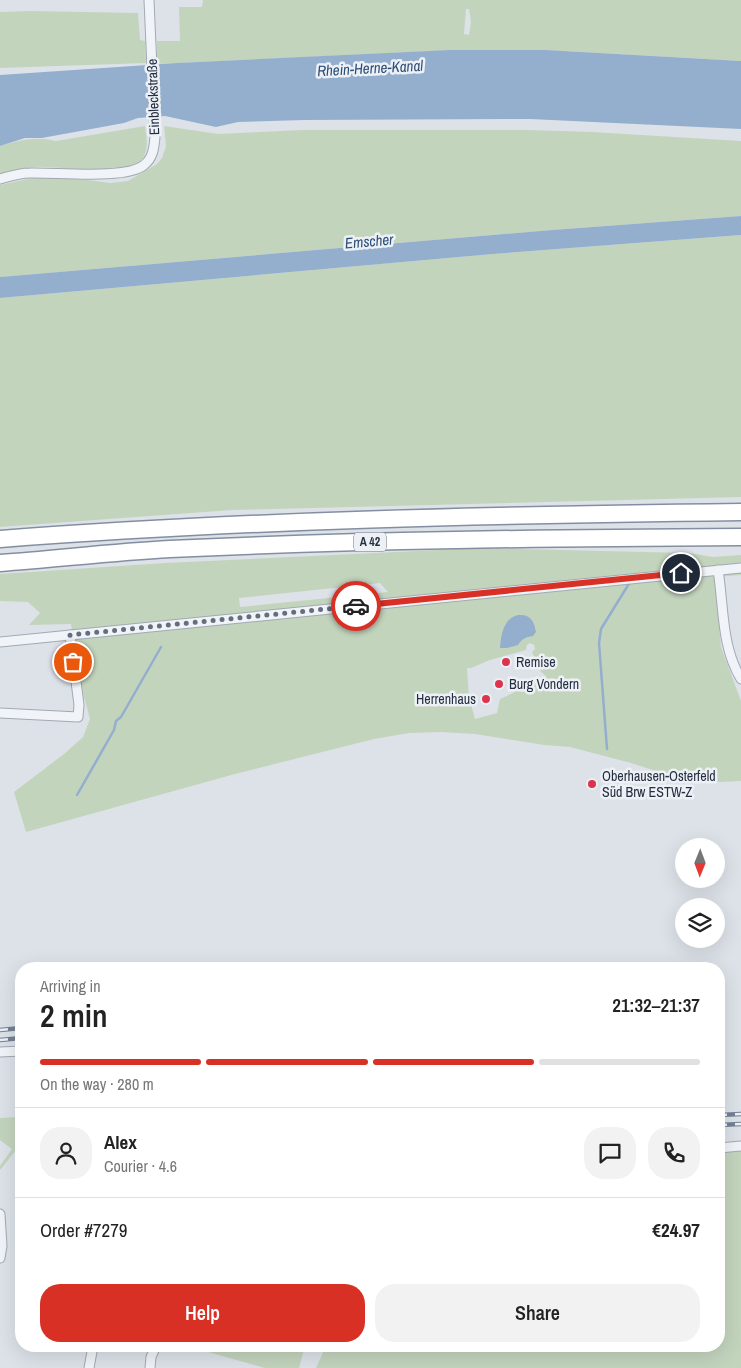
<!DOCTYPE html>
<html lang="en">
<head>
<meta charset="utf-8">
<style>
  :root { --surface:#fff; --page:#f2f2f2; --text:#222; --muted:#767676; --line:#e0e0e0; --accent:#d93025 }
  body { margin:0; font-family:"Archivo Narrow",sans-serif; background:var(--page); color:var(--text); height:100vh; display:flex; flex-direction:column; font-size:19px; white-space:nowrap }
  * { box-sizing:border-box; margin:0 }
  p { font-size:16px; color:var(--muted) }
  .icon { flex:none; width:28px; height:28px; fill:none; stroke:currentColor; stroke-width:2; stroke-linecap:round; stroke-linejoin:round }
  .map { position:relative; flex:1; overflow:hidden }
  .side { position:absolute; left:15px; top:962px; width:710px; height:390px; display:flex; flex-direction:column; background:var(--surface); border-radius:20px; box-shadow:0 5px 20px #0002 }
  .side>* { flex:none }
  .needle { width:32px; rotate:181deg }
  .tools { position:absolute; left:675px; top:838px; display:grid; gap:10px }
  .tools a { display:grid; place-items:center; width:50px; height:50px; border-radius:50%; background:var(--surface); box-shadow:0 5px 20px #0002; font-size:25px }
  .pin { position:absolute; display:grid; place-items:center; width:42px; height:42px; color:#fff; margin:-21px; border:2px solid #fff; border-radius:50%; box-shadow:0 1px 5px #0007 }
  .courier { position:absolute; display:grid; place-items:center; width:50px; height:50px; margin:-25px; border:4px solid #d93025; border-radius:50%; background:#fff; color:#222; box-shadow:0 1px 6px #0007 }
  .summary em { font-style:normal; font-weight:600 }
  .summary div { display:flex; flex-direction:column-reverse }
  .summary { display:flex; align-items:center; justify-content:space-between; height:85px; padding:0 25px }
  h1 { font-size:32px; font-weight:600; line-height:38px }
  .bar { display:grid; grid-template-columns:repeat(4,1fr); gap:8px 5px; align-content:center; height:60px; padding:0 25px }
  .bar i { height:6px; border-radius:4px; background:var(--line) }
  .bar .on { background:var(--accent) }
  .bar p { grid-column:span 4 }
  .line { display:flex; align-items:center; gap:12px; padding:0 25px; border-top:1px solid var(--line) }
  .line div { flex:1 }
  .round { display:grid; place-items:center; flex:none; width:52px; height:52px; border-radius:20px; background:var(--page) }
  .primary-button { display:flex; gap:10px; margin-top:auto; padding:10px 25px }
  .primary-button a { flex:1; height:58px; border-radius:20px; background:var(--accent); color:#fff; font-size:20px; font-weight:600; line-height:58px; text-align:center }
  .primary-button a+a { background:var(--page); color:var(--text) }
  .map>svg:first-child { display:block }
</style>
</head>
<body>
<div class="map">
<svg width="741" height="1368" viewBox="0 0 741 1368">
  <rect width="100%" height="100%" fill="#dde2e9"/>
  <g fill="#c3d4bd" fill-rule="evenodd">
    <path d="M203,0H741V61L546,50L432,51L157,64V41H180L179,7H202ZM466,9H469L471,22L469,35L464,34Z"/>
    <path d="M30,11L138,13L140,40L145,41L146,63L0,68V12Z"/>
    <path d="M145,126C146,135 149,147 144,156C130,181 58,165 34,167C22,168 11,172 0,175V146C20,140 36,136 56,141Z"/>
    <path d="M164,126L218,134L302,130H530L592,132L741,141V216L552,230L0,277V185L36,177L88,180L110,183L128,181L157,164L162,158L166,146Z"/>
    <path d="M741,235V497L232,510L0,527V298L493,254Z"/>
    <path d="M480,548L689,553L713,557L741,555V575L715,577L721,647L741,701V781L721,782L687,781L631,763L570,747L544,745L475,734L441,732L409,733L374,739L235,774L26,832L14,792L64,754L83,737L90,719L81,686L71,624L29,625L40,613L28,602L0,601V574L165,563ZM380,583L388,592L240,607L239,598ZM530,643L534,645L535,649L532,652L541,672L546,676L545,679L542,681L538,679L526,687L500,699L497,713L475,719L469,698L467,668H471L490,660L526,650L527,645Z"/>
    <path d="M21,1117V1153L16,1150L0,1170V1166L12,1149L0,1140V1118Z"/>
    <path d="M741,1149V1368H316L326,1346H719V1151Z"/>
    <path d="M209,1346H305L299,1368H265L208,1352Z"/>
  </g>
  <g fill="#94afcd">
    <path d="M450,50H546L741,61V129L530,119L304,120L238,122L216,127L165,116L138,118L124,123L42,138H25L0,146V75L177,63Z"/>
    <path d="M741,216V235L493,254L0,298V277L552,230Z"/>
    <path d="M518,615C531,614 534,621 536,632L533,636C525,637 522,639 518,645L507,648H500C501,634 504,618 518,615Z"/>
  </g>
  <g fill="none" stroke-linecap="round" stroke-linejoin="round">
    <g stroke="#94afcd" stroke-width="2.5">
      <path d="M607,749L599,643L601,629L630,582"/>
      <path d="M77,795L114,730L116,721L121,717L161,647"/>
    </g>
    <defs>
      <g id="minor">
        <path d="M0,179C10,176 20,173 30,173C56,172 126,180 144,165C153,158 154,148 155,137L149,0"/>
        <path d="M718,570C724,607 721,646 741,679"/>
        <path d="M0,642L741,568"/>
        <path d="M0,713L78,717L79,705L70,635"/>
        <path d="M0,1052L21,1051"/>
        <path d="M719,1148L741,1146"/>
        <path d="M0,1214L2,1246L0,1258"/>
        <path d="M89,1368L93,1346"/>
        <path d="M150,1368L151,1357L156,1346"/>
      </g>
      <g id="motorway">
        <path d="M0,539C247,520 494,515 741,512"/>
        <path d="M0,563C56,559 113,552 170,549C360,540 551,538 741,537"/>
      </g>
    </defs>
    <use href="#minor" stroke="#a2a9b3" stroke-width="11"/>
    <use href="#motorway" stroke="#838fa1" stroke-width="19"/>
    <use href="#minor" stroke="#f0f3f7" stroke-width="9"/>
    <use href="#motorway" stroke="#fff" stroke-width="16"/>
    <defs>
      <g id="rail">
        <path d="M0,1030L21,1028"/>
        <path d="M0,1040L21,1038"/>
        <path d="M719,1115L741,1114"/>
        <path d="M719,1125L741,1124"/>
      </g>
    </defs>
    <use href="#rail" stroke="#758194" stroke-width="4.5"/>
    <use href="#rail" stroke="#edf1f6" stroke-width="2.5" stroke-dasharray="8" stroke-linecap="butt"/>
  </g>
  <g fill="none" stroke-linecap="round" stroke-linejoin="round">
    <path stroke="#656e7c" stroke-width="5" stroke-dasharray="0 9" d="M73,662L70,635L356,606"/>
    <path stroke="#d93025" stroke-width="6" d="M356,606L681,573"/>
  </g>
  <g fill="#dc344d" stroke="#edf1f6" stroke-width="2">
    <circle cx="506" cy="662" r="5"/>
    <circle cx="499" cy="684" r="5"/>
    <circle cx="486" cy="699" r="5"/>
    <circle cx="592" cy="784" r="5"/>
  </g>
  <g text-anchor="middle" dominant-baseline="central" stroke-width="5" stroke-linejoin="round" paint-order="stroke">
    <rect fill="#edf1f6" stroke="#616977" stroke-width="1" x="354" y="532.5" width="32" height="19" rx="4"/>
    <g font-size="12" font-weight="bold" fill="#252f41">
      <text x="370" y="542">A 42</text>
    </g>
    <g font-size="14" fill="#252f41" stroke="#edf1f6">
      <text transform="translate(153 97) rotate(-92)">Einbleckstraße</text>
    </g>
    <g font-size="14" fill="#252f41" stroke="#edf1f6" text-anchor="start">
      <text x="516" y="662">Remise</text>
      <text x="509" y="684">Burg Vondern</text>
      <text x="476" y="699" text-anchor="end">Herrenhaus</text>
      <text x="602" y="776">Oberhausen-Osterfeld<tspan x="602" dy="16">Süd Brw ESTW-Z</tspan></text>
    </g>
    <g font-size="15" font-style="italic" fill="#2b4e79" stroke="#edf1f6">
      <text transform="translate(370 68) rotate(-3)">Rhein-Herne-Kanal</text>
      <text transform="translate(369 241) rotate(-5)">Emscher</text>
    </g>
  </g>
</svg>
<div class="tools">
<a><svg class="needle" viewBox="-14 -14 28 28"><path d="M0-13l5 13h-10z" fill="#e53935"/><path d="M0 13l5-13h-10z" fill="#767676"/></svg></a>
<a><svg class="icon" aria-label="layers" viewBox="0 0 24 24"><path d="M12 4l9 5-9 5-9-5zM3 14l9 5 9-5"/></svg></a>
</div>
<div class="pin" style="left:73px;top:662px;background:#ea580c"><svg class="icon" aria-label="bag" viewBox="0 0 24 24"><path d="M5 8h14l-1 12H6zM9 8a3 3 0 0 1 6 0"/></svg></div>
<div class="pin" style="left:681px;top:573px;background:#1f2937"><svg class="icon" aria-label="home" viewBox="0 0 24 24"><path d="M3 11l9-7 9 7M6 9v11h12V9"/></svg></div>
<div class="courier" style="left:356px;top:606px"><svg class="icon" aria-label="car" viewBox="0 0 24 24"><path d="M5 17H2v-5l4-1 3-4h7l3 4 3 1v5h-3M9 17h6M6 11h13"/><circle cx="7" cy="17" r="2"/><circle cx="17" cy="17" r="2"/></svg></div>
<section class="side">
<div class="summary"><div><h1>2 min</h1><p>Arriving in</p></div><em>21:32–21:37</em></div>
<div class="bar"><i class="on"></i><i class="on"></i><i class="on"></i><i></i><p>On the way · 280 m</p></div>
<div class="line" style="height:90px"><a class="round"><svg class="icon" aria-label="person" viewBox="0 0 24 24"><circle cx="12" cy="8" r="4"/><path d="M4 21q1-7 8-7t8 7"/></svg></a><div><b>Alex</b><p>Courier · 4.6</p></div><a class="round"><svg class="icon" aria-label="chat" viewBox="0 0 24 24"><path d="M4 5h16v11H9l-5 4z"/></svg></a><a class="round"><svg class="icon" aria-label="phone" viewBox="0 0 24 24"><path d="M5 4h4l2 5-3 2q2 4 5 5l2-3 5 2v4C11 20 4 13 5 4z"/></svg></a></div>
<div class="line" style="height:65px"><div>Order #7279</div><b>€24.97</b></div>
<div class="primary-button"><a>Help</a><a>Share</a></div>
</section>
</div>
</body>
</html>
